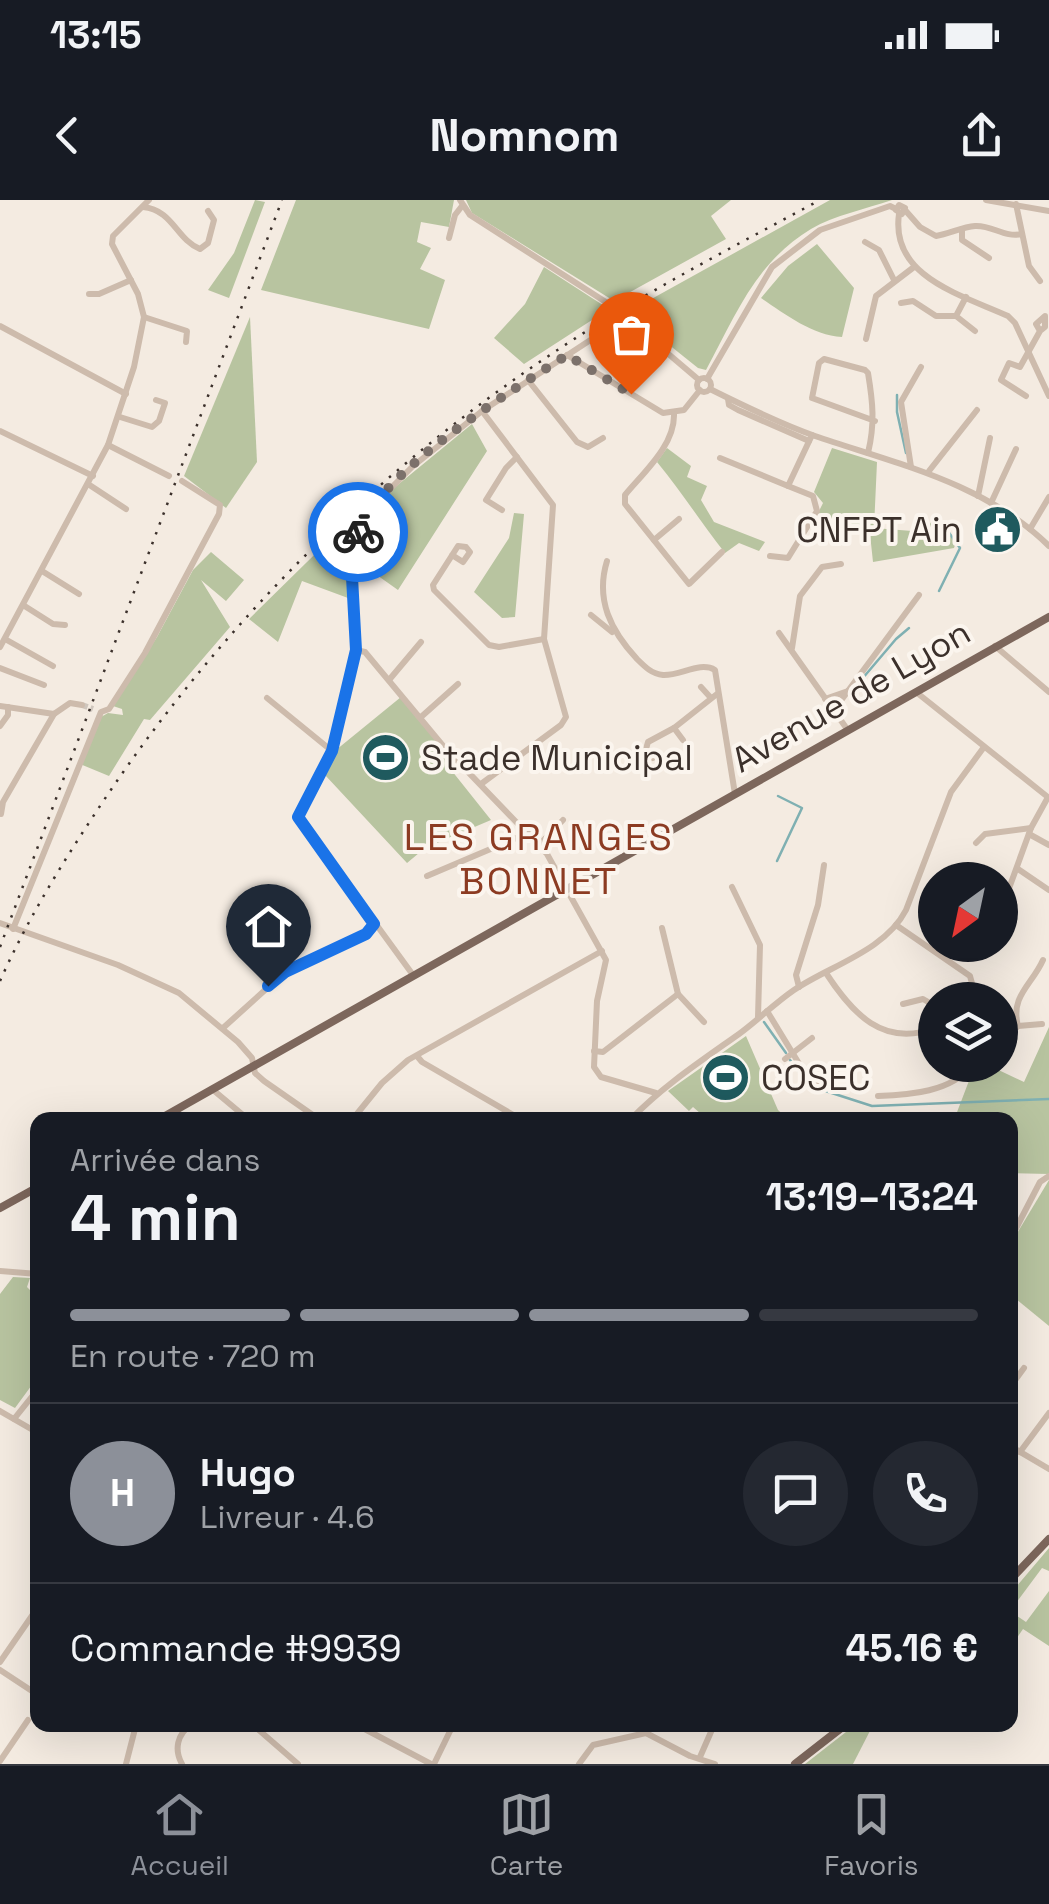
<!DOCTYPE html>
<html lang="fr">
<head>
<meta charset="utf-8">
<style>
  :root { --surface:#171b24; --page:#242831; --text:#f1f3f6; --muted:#9ea1a6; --line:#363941; --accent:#8c9099 }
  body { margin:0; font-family:"Space Grotesk",sans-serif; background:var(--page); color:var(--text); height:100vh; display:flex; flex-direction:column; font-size:38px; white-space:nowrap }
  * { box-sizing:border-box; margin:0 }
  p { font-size:32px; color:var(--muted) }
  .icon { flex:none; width:55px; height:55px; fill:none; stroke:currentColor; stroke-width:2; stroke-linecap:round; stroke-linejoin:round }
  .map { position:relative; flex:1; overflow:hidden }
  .drawer { position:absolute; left:30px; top:912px; width:988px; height:620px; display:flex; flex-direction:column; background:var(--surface); border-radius:20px; box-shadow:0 10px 40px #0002 }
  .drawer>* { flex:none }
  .needle { width:65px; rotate:213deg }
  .tools { position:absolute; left:918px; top:662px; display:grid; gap:20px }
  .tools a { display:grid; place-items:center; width:100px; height:100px; border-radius:50%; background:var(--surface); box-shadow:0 10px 40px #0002; font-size:50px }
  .pin { position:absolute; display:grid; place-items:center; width:85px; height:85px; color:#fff; margin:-102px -42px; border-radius:50% 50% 50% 0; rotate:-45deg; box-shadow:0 0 10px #0007 }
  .pin .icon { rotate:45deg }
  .courier { position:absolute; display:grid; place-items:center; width:100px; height:100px; margin:-50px; border:8px solid #1a73e8; border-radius:50%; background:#fff; color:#222; box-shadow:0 2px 12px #0007 }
  .head em { font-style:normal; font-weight:600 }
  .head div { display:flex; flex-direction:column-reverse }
  .head { display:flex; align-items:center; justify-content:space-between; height:170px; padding:0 40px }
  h1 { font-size:65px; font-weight:600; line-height:75px }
  .bar { display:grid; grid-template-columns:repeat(4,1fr); gap:15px 10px; align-content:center; height:120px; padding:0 40px }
  .bar i { height:12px; border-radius:8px; background:var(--line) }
  .bar .on { background:var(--accent) }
  .bar p { grid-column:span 4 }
  .line { display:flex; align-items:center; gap:25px; padding:0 40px; border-top:2px solid var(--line) }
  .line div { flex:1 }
  .round { display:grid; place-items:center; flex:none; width:105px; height:105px; border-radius:52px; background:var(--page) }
  .status { display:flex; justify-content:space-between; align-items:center; height:70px; padding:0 50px; background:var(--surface); direction:ltr }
  .status svg { height:28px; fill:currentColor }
  header { display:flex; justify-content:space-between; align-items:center; height:130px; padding:0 40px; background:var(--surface); font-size:45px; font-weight:600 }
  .tab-bar { display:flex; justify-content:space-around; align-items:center; height:140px; border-top:2px solid var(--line); background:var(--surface); font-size:28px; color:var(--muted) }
  .tab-bar a { display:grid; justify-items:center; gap:5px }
  .tab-bar .on { color:var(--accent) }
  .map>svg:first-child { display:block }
</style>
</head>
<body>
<div class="status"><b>13:15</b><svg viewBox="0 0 49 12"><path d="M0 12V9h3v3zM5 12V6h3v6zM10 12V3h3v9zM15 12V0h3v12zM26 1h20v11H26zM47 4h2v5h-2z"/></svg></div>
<header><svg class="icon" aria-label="back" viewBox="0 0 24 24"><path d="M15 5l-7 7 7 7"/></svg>Nomnom<svg class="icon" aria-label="share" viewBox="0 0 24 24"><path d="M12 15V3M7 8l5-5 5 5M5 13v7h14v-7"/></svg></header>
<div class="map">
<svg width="1049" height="1564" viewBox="0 0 1049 1564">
  <rect width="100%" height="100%" fill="#f4ebe1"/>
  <g fill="#b8c4a0">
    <path d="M255,0L265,2L229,98L208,90L234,53Z"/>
    <path d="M296,0H454L449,27L421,22L417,42L431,48L420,69L445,80L429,129L261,90Z"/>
    <path d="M466,0H731L711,16L726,39L614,101L472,13Z"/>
    <path d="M830,0H892C866,9 835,15 811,29C755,63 736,115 706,170L698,168L628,112Z"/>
    <path d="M817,44L854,88L842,137C812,135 785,114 761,98L788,66Z"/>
    <path d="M544,67L609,109L524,164L494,138L525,104Z"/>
    <path d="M250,117L257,262L226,308L184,276Z"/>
    <path d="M472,224L487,251L398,390L374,373L405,315L383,297Z"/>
    <path d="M667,248L691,266L687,277L707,286L701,300L714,322L765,342L759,351L739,343L725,353C701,323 682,292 657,262Z"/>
    <path d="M832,248L877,262L874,328L925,332L935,316L956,342L954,348L873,362L870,334L836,326L817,315L823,303L814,292Z"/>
    <path d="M360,310L346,356L348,398L302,381L278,442L249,419Z"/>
    <path d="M514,313L524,314L515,417L502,418L474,392L509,338Z"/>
    <path d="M211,352L244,380L226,401L201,380L230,427L150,520L144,519L109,576L80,564L101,517L108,513L123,515L122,509L113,506L157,437L193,370Z"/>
    <path d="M401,497L445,552L448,566L491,620L425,648L407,663L325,575L336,550Z"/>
    <path d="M1049,827V974L1010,973V920H954L975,865H988L1024,882Z"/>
    <path d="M746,836L778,910L789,920H708L693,907L689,911L668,891Z"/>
    <path d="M1049,980V1126L1010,1094V1045Z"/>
    <path d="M13,1077L30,1078L27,1087L38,1098L37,1178L15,1208L0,1200V1094Z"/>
    <path d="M1049,1348V1371L1042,1368L1010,1411L1026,1422L1049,1391V1446L1023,1429L1010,1448V1394Z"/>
    <path d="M855,1525H873L853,1564H805Z"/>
  </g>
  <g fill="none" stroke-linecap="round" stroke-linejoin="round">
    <g stroke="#7fb0b2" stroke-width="2.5">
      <path d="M897,195V212L906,253"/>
      <path d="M937,316L960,348L939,391"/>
      <path d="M862,479L896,439L909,428"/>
      <path d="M777,661L802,608L778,596"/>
      <path d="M764,822L786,853"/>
      <path d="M790,860L810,886L872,906L1049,899"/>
    </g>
    <path stroke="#cfc6bd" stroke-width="6" stroke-dasharray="6 3" stroke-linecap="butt" d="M82,505L93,509"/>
    <g stroke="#cdbbac" stroke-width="6">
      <path d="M460,0L470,15L612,106L699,180"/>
      <path d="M986,0L1049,11"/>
      <path d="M1016,4L1029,66L1040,81"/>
      <path d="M899,5L905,8L902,14L896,10Z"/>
      <path d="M143,7C173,10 176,39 200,49L208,43L214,20L208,11"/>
      <path d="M905,10L920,27L936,36C949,34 962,27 975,26C993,25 1004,38 1022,34"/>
      <path d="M899,14C890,77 962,95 1008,116L1015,123L1049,196"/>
      <path d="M962,29V40L989,58"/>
      <path d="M449,38L455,15L462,6"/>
      <path d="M865,42L879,50L894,80"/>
      <path d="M89,94H99L131,80"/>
      <path d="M966,97L956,116L975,131"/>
      <path d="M901,103L913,101L936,116H956"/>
      <path d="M144,117L187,131L186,142"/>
      <path d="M0,126L126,194"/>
      <path d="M866,139L876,96L914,67"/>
      <path d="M567,155L663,213L684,210L700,190"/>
      <circle cx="704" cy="185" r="7"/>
      <path d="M707,179L772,67L820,30L890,6L896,9"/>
      <path d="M528,180L577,242L588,247L603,238"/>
      <path d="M710,189C744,206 779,223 815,236C897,264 985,283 1049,346"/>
      <path d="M1026,196L1001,180L1009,163L1020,167L1040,131L1045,127V116L1036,124L1040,131"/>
      <path d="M728,199L729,205L738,210L809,241"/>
      <path d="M674,214C675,245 644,272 625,295V304L689,384L722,352"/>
      <path d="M120,217L152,227L159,221L165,203L156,200"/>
      <path d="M0,231L93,276"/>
      <path d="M108,245L169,276"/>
      <path d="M868,253C875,224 873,203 868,173L865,170L824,159L819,163L812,198L875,221"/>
      <path d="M720,258L788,286L812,235"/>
      <path d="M911,267L901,202L921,167"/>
      <path d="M929,271L977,210"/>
      <path d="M88,284L126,309"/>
      <path d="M978,296L990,238"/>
      <path d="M991,303L1016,249"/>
      <path d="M502,310L486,300L506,268L517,257"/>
      <path d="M1030,329L1049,297"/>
      <path d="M654,340L679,319"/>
      <path d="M452,355L463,362L470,352L466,347L458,346L433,385L434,390L489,445L499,447L544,439"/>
      <path d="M770,356L788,358L817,311L813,296L788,286"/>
      <path d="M607,361C595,400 611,431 637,459C645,467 652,474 663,475C680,476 700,461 715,470L735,594"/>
      <path d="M42,371L79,394"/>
      <path d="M23,405L53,424L65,425"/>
      <path d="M591,415L612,432"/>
      <path d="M779,433L847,529"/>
      <path d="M5,439L53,466"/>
      <path d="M995,446L1049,492"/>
      <path d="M0,447L108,245L134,167L144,117L138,94L112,44L113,36L149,0"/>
      <path d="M792,448L800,396L822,367L841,364"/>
      <path d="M356,450L365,452L444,547L547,654L606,760L597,801L594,867L601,877L656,893"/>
      <path d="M0,468L44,485"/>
      <path d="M389,480L421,442"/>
      <path d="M701,487L711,498"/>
      <path d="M916,492L1049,598"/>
      <path d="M267,498L332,551"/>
      <path d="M825,499L848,491L919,395"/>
      <path d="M0,506L54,514L70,503L82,505"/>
      <path d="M834,510L848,491"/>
      <path d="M421,517L458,484"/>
      <path d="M0,526L8,515V507"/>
      <path d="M674,528L683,540"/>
      <path d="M653,558L646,549L648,542L674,528L717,494"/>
      <path d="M481,584L561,525L566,517L544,439L553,305L482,211"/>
      <path d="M1,614L3,602L54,514"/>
      <path d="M1029,634L1049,645"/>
      <path d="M976,643L985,634L1031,628"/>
      <path d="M539,645L563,620"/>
      <path d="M1018,669L1049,690"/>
      <path d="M427,676L528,633"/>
      <path d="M732,687L760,745L758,817"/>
      <path d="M1000,713L1031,628L1047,599"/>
      <path d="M0,723L118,765L179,793L238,842L252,858L255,873L264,881L320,920"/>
      <path d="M896,725L970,776L973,787L965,800"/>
      <path d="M662,728L678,794"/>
      <path d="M13,729L101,512L109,509L145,453L219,314L220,305L182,281"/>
      <path d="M826,773C852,813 883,848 935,828"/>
      <path d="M413,775L298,617L332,551L356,450L351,359L361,324L371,308L412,267L482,211L624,118"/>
      <path d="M799,787L796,775L818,705L824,665"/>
      <path d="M903,804L923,799L935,806"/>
      <path d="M767,811L809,880L822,884L838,874"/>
      <path d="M1018,826C1010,796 1032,785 1043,760"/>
      <path d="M223,828L285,772L366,734L375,724"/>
      <path d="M1000,843L1018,826L1042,824"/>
      <path d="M594,851L603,852L678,794L704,822"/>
      <path d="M417,856L422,862L522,920"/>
      <path d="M785,859L812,838"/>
      <path d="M212,889L249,920"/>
      <path d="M878,896C909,895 952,892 972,865"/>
      <path d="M175,910L184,920"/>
      <path d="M352,920L382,883L408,860L602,751"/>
      <path d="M630,920C663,886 701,861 739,834C758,820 775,803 794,790C829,766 885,751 906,710L951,592L984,547"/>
      <path d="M1010,1040L1040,982L1049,976"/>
      <path d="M0,1071L38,1074"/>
      <path d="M1010,1187L1024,1168"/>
      <path d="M0,1211L38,1233"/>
      <path d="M14,1219L38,1189"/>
      <path d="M1010,1246L1049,1269"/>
      <path d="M1020,1252L1049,1213"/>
      <path d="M0,1462L38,1407"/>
      <path d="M0,1470L38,1495"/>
      <path d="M253,1525L298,1564"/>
      <path d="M357,1525L431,1564"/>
      <path d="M646,1533L690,1556L715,1564"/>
      <path d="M700,1557L714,1525"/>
      <path d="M0,1561L28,1520"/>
      <path d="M126,1564L136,1525"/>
      <path d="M182,1564C174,1550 177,1534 191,1525"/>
      <path d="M434,1564L453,1525"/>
      <path d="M579,1564L593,1545L646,1533L650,1525"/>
    </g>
    <g stroke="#7d675c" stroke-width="8">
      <path d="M158,920L1049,417"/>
      <path d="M0,1008L38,987"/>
      <path d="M1010,1380L1049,1339"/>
      <path d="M795,1564L845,1525"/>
    </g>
    <g stroke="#3b302b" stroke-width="2.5" stroke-dasharray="2.5 8" stroke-linecap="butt">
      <path d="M0,747L282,0"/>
      <path d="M0,781C28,718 64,660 102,603C221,425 372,274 550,155C636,97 729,49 820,0"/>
    </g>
  </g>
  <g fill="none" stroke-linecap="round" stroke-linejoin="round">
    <path stroke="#7c716b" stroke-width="10" stroke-dasharray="0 18" d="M358,332C382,270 511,191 567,155L631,194"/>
    <path stroke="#1a73e8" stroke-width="12" d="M268,786L285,772L366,734L374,724L298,617L332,551L356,450L351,359L358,332"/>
  </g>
  <defs>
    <symbol id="civic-disc" viewBox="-11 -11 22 22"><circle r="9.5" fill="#1f5a5e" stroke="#fbf5ee"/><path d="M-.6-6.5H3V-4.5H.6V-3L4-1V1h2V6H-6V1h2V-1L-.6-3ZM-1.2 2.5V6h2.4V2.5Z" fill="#fff"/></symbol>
    <symbol id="stadium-disc" viewBox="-11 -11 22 22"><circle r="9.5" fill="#1f5a5e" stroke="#fbf5ee"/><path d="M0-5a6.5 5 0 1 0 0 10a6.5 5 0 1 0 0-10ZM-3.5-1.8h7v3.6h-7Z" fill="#fff"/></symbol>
  </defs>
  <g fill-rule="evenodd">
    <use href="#civic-disc" x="970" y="302" width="55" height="55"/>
    <use href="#stadium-disc" x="358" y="530" width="55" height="55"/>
    <use href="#stadium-disc" x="698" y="850" width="55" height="55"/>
  </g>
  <g text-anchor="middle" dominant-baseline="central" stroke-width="8" stroke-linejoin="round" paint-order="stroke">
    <g font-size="35" fill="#3b302b" stroke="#fbf5ee" text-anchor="start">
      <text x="962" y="330" text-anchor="end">CNFPT Ain</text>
      <text x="421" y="558">Stade Municipal</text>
      <text x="761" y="878">COSEC</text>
    </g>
    <g font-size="35" fill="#3b302b" stroke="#fbf5ee">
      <text transform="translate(851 496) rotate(-30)">Avenue de Lyon</text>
    </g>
    <g font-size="38" letter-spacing="2.5" fill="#8c3b22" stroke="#fbf5ee">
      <text x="539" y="637">LES GRANGES<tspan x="539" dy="44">BONNET</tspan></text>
    </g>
  </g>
</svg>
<div class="tools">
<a><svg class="needle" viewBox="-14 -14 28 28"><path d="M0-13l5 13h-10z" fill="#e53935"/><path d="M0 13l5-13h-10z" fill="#9ea1a6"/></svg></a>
<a><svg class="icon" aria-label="layers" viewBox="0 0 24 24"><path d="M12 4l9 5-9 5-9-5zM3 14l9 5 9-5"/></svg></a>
</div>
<div class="pin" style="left:631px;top:194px;background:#ea580c"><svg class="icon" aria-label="bag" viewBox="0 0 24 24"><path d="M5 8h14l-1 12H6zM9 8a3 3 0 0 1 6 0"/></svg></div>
<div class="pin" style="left:268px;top:786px;background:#1f2937"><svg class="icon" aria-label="home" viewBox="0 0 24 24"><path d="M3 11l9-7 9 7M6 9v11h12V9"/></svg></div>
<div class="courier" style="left:358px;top:332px"><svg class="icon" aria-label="bike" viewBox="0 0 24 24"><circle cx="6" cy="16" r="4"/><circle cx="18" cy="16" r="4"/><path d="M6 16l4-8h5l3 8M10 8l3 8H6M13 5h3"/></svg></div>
<section class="drawer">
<div class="head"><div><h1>4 min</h1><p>Arrivée dans</p></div><em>13:19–13:24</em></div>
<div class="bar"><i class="on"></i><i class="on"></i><i class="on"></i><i></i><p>En route · 720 m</p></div>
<div class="line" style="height:180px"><b class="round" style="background:var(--accent);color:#fff">H</b><div><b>Hugo</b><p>Livreur · 4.6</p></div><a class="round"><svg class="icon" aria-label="chat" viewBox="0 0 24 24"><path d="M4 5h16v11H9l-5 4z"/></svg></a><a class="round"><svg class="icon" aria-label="phone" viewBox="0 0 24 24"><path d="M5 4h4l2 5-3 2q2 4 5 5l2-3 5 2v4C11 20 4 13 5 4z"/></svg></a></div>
<div class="line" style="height:130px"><div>Commande #9939</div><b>45.16 €</b></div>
</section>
</div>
<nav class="tab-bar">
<a class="on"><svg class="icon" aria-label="home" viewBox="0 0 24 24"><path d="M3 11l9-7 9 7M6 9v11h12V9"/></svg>Accueil</a>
<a><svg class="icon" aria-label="map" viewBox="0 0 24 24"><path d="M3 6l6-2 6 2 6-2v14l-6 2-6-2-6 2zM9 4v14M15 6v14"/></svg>Carte</a>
<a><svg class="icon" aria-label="saved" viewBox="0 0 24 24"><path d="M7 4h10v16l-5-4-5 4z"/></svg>Favoris</a>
</nav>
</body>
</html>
